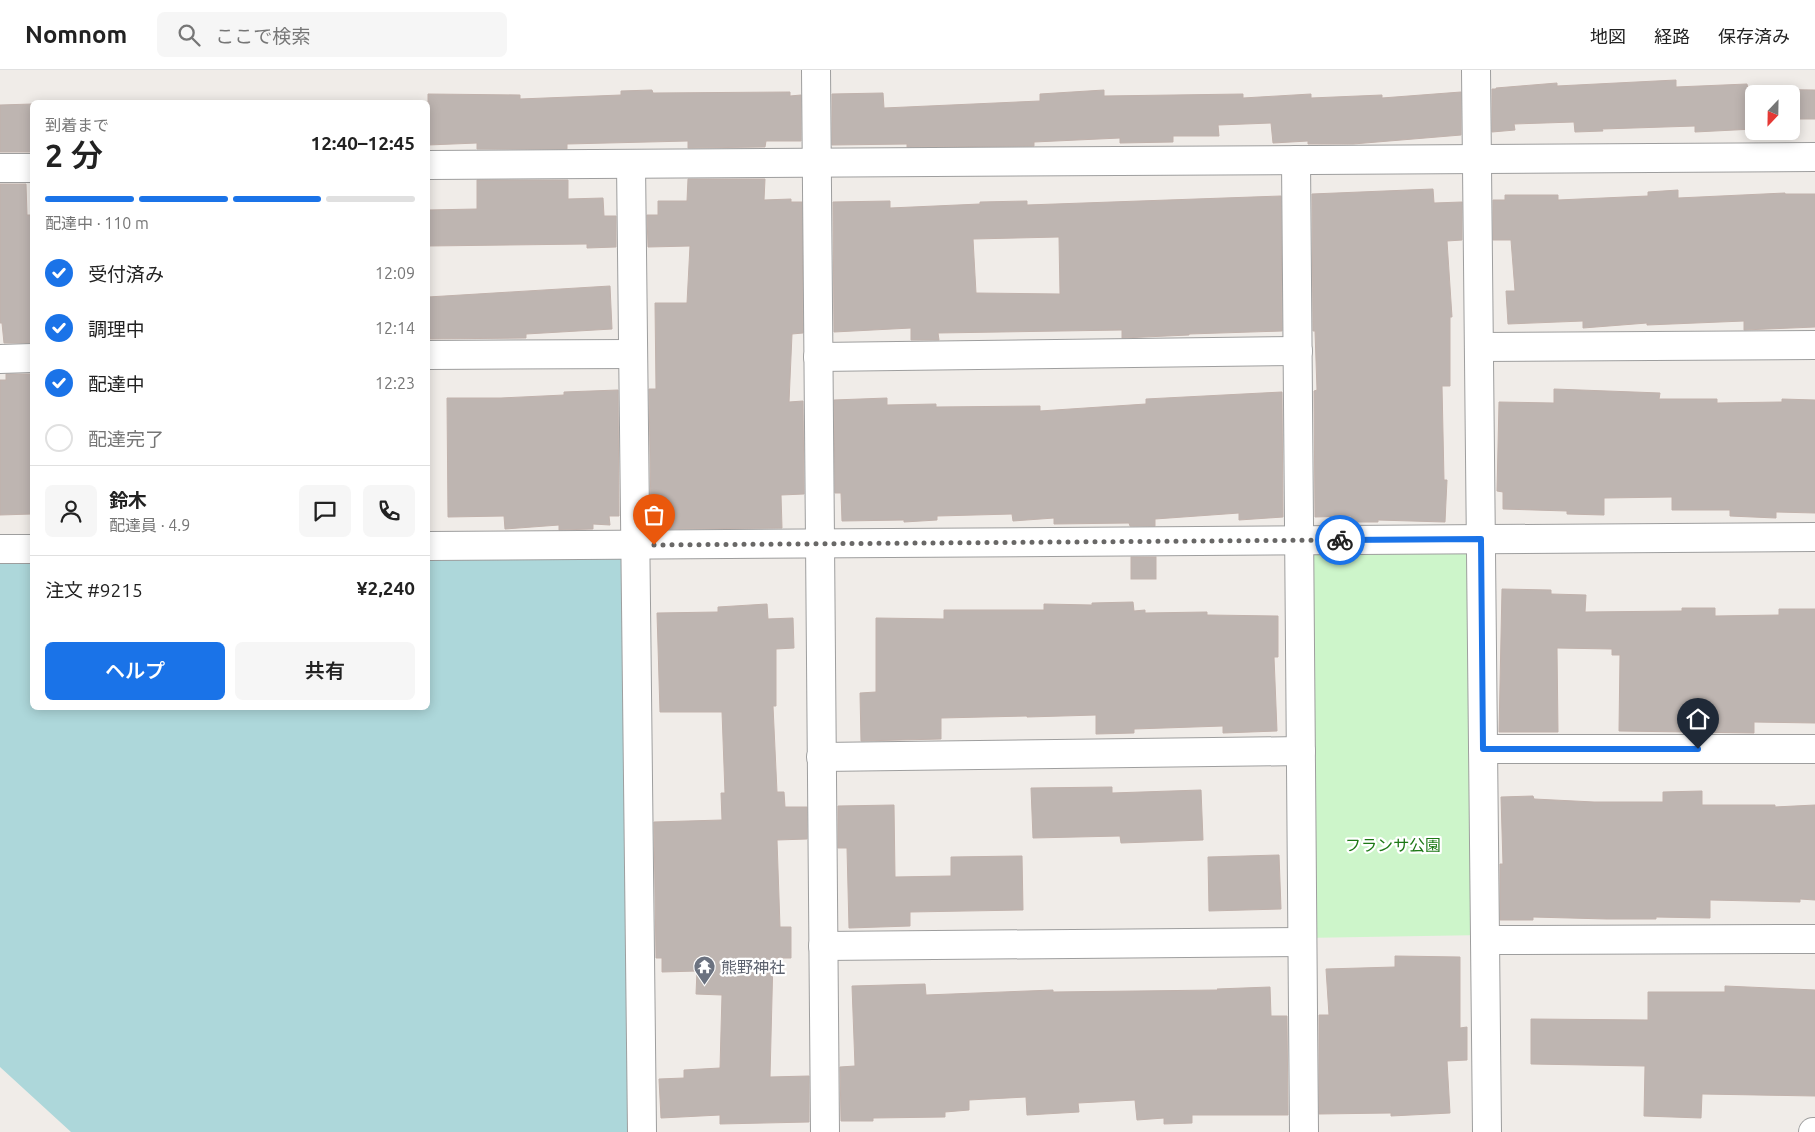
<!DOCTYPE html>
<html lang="ja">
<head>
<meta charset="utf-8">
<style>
  :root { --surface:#fff; --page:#f6f6f6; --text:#222; --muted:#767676; --line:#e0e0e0; --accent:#1a73e8 }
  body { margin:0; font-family:Ubuntu,"Noto Sans JP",sans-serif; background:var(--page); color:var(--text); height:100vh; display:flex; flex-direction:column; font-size:19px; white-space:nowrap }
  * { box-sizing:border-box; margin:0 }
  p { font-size:16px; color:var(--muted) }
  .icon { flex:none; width:28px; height:28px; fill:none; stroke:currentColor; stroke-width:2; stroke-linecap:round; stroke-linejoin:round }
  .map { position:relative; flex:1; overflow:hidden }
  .panel { position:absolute; left:30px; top:30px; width:400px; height:610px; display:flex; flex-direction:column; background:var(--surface); border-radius:8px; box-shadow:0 2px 12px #0003 }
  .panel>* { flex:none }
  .needle { width:32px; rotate:202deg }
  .tools { position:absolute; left:1745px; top:15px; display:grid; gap:10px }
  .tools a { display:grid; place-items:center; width:55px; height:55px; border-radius:8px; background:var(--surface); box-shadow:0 2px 12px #0003; font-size:25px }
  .pin { position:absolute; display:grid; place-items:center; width:42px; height:42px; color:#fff; margin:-51px -21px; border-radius:50% 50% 50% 0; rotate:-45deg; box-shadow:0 0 5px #0007 }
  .pin .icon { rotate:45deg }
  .courier { position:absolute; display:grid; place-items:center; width:50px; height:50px; margin:-25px; border:4px solid #1a73e8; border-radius:50%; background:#fff; color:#222; box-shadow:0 1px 6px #0007 }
  .head em { font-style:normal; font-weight:600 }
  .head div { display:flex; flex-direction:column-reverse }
  .head { display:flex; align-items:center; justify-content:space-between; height:85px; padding:0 15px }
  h1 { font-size:32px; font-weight:600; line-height:38px }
  .bar { display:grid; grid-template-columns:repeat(4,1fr); gap:8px 5px; align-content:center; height:60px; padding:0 15px }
  .bar i { height:6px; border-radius:4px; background:var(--line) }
  .bar .selected { background:var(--accent) }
  .bar p { grid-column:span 4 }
  .line { display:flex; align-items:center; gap:12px; padding:0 15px; border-top:1px solid var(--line) }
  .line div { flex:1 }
  .round { display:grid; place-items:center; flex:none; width:52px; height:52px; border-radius:8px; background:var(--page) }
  ol { padding:0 15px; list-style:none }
  li { display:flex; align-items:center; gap:15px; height:55px }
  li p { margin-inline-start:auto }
  li .icon { padding:5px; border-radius:50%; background:var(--accent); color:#fff; stroke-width:4 }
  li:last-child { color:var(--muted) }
  li i { width:28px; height:28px; border:2px solid var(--line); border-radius:50% }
  .button { display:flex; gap:10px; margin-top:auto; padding:10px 15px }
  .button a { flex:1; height:58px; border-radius:8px; background:var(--accent); color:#fff; font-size:20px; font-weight:600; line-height:58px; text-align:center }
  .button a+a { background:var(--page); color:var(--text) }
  header { display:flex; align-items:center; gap:30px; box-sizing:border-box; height:70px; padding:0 25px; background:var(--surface); border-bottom:1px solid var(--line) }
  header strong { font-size:24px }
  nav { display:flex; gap:28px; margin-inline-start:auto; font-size:18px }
  .search { width:350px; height:45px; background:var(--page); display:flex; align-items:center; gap:12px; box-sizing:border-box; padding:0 18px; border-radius:8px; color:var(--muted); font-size:19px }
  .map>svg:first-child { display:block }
</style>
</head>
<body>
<header>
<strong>Nomnom</strong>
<div class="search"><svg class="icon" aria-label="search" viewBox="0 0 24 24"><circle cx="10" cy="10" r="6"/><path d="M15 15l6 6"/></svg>ここで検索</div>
<nav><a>地図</a><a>経路</a><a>保存済み</a></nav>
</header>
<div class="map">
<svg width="1815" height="1062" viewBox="0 0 1815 1062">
  <rect width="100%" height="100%" fill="#f0ece8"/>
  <path fill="#cdf5ca" d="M1481,469L1485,865L1302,868L1299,470Z"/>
  <path fill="#add7da" d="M635,475L642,1062H71L0,997V479H32V638H428V476Z"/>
  <g fill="#beb5b1" stroke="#c1b2ac" fill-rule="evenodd">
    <path d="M1676,10V17L1747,14L1748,19L1815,20V49H1794V64H1759V61H1791V24H1754V59L1695,62V56L1602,59L1603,61L1575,62L1574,52L1514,54L1515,60L1492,62V19H1496V18L1557,13V16Z"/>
    <path d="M652,20L653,23L790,22V26L801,25V71H766L765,77L688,78V71L567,74V79H477V73L428,75V24L520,25V29L621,25V21Z"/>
    <path d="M1104,20V26L1243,24V28L1311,24V28L1382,25V28L1461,22V65L1353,74H1308V71L1273,73L1271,53L1218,55L1219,66H1173V72L1120,73V68L1034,72V76L907,77V74L832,75V24L883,23L884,38L1040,31V24Z"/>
    <path d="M32,34V82H0V35Z"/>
    <path d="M688,109H765L764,130L791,129V132H802L803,263L792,264L789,332L803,331L804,424L781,425L782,458L666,459V446H651L649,319H656L655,233H687L690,176L648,177L647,145H658V131H687Z"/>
    <path d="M477,110H568V129L603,128L604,146H616V177L587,178V174L428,176V140L477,139Z"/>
    <path d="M0,114H26L27,145H32V273H4L2,253H0Z"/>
    <path d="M1433,119L1434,133L1462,132V170L1447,171L1452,247H1450V316H1442L1444,410H1447L1445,452L1378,450V452H1351V446L1315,447L1314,321L1317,320L1315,261H1313L1312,124Z"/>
    <path d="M1678,120V128L1785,123V124H1815V257L1744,260V251L1647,255V253L1583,258V251L1508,254L1506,221H1515L1511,170H1493V130H1505V125H1558V130L1648,126V122Z"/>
    <path d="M1281,126L1282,261L1189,264V265L1122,268V260L938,263L939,270H911V258L834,262L833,132L890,131V138L980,134V132L1027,131V135ZM1059,167L1060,224L976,223L973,169Z"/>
    <path d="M610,216L612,259L526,264V268L430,269L428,227Z"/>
    <path d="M6,304H32V444L0,445V310H6Z"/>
    <path d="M1554,319L1660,323L1659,329H1717V333L1782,332V329L1815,330V443L1776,442V448L1730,446V440H1672V427L1604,428V445L1567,444V441L1503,439V422L1497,421L1499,332L1554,333Z"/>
    <path d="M618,320L619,446H609L610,455L593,454V459L559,460V455L505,459L504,446L448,447L447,328H501L564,325V322Z"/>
    <path d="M1282,322L1283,447L1239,450V443L1155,449V456H1130L1129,453L1054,454V448L1013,451L1012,444L937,446V450L904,452V450L842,451L841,423H835L834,330L887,328V335L936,334V337L1040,336V341L1146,334V329Z"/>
    <rect x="1131" y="487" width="25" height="22"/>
    <path d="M1502,519L1551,520V524L1586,525L1585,542L1682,541V538H1715V546L1779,545V539H1815V653L1754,652V663L1619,661L1620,585H1612V579L1557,578L1558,662H1499Z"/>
    <path d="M1133,532L1134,541L1145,540V543L1207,542V545L1278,546V587H1274L1277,661L1223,663V656L1134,659V663L1096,664V645L1027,647V646L941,648V669L861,671L860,623L876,622V548L944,549V540H1044V534L1092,535V533Z"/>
    <path d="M767,534L768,549L793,548L794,578L776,579V636H773L777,722H784L785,737H807V769L777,770L780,857H791V888H773L770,1007L809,1006V1052L720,1054V1045L661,1048L659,1009L684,1008V1000L720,998L722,925L696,924L697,901L662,902V888H656L654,752L722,750L721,723H725L722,642H660L657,543L718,542V537Z"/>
    <path d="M1112,717V723L1201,720L1203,770L1121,773L1120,766L1033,768L1031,718Z"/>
    <path d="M1702,721V735H1775V737L1815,735V830L1800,829V832L1710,830V848L1656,847V849H1607L1533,847V850H1500V794H1503L1501,727L1533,726L1534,729L1594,732H1663V722Z"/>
    <path d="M894,735L895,807L951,806V787L1022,786L1023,840L910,842V856L849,858L847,778H838V736Z"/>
    <path d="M1279,785L1281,839L1209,841L1208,787Z"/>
    <path d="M1395,886L1460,887V958L1467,957V990L1447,991L1450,1043L1391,1046V1043L1319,1044V945H1329L1326,899L1395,897Z"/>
    <path d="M925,914L926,925L1053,920V922L1137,921L1218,920L1217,919L1270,917L1271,946H1287L1288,1045H1192V1053L1164,1054V1048L1137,1050L1135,1030L1078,1033L1079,1042L1027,1045L1026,1027L969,1030V1040L945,1042V1047L873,1048V1051H841L840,997L855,996L852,916Z"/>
    <path d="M1725,916L1815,920V1026L1702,1024L1701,1048L1644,1046L1645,996L1531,994V949L1648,950V922H1725Z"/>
  </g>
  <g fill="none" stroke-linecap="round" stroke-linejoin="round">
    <defs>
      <g id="minor">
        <path d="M816,0L825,1062"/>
        <path d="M1476,0L1487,1062"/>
        <path d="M1296,90L1304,1062"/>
        <path d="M631,94L642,1062"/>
        <path d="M428,95L1815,87"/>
        <path d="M0,98H32"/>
        <path d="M1479,277L1815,275"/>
        <path d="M428,285L632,284"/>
        <path d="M818,287L1298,281"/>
        <path d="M0,289L32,288"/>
        <path d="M428,476L1815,467"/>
        <path d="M0,479H32"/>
        <path d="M1483,679H1815"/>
        <path d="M821,687L1301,681"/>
        <path d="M1485,870L1815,869"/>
        <path d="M823,876L1302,872"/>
        <path d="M1813,1062H1815"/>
      </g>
    </defs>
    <use href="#minor" stroke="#9e9e9e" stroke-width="30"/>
    <use href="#minor" stroke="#fff" stroke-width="28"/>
  </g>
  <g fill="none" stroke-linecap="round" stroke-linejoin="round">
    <path stroke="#696867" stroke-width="5" stroke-dasharray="0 9" d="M654,475L1340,470"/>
    <path stroke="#1a73e8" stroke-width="6" d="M1340,470L1481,469L1483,679H1698"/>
  </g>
  <defs>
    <symbol id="temple-pin" viewBox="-11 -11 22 30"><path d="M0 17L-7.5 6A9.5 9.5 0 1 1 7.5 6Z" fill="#6b7280" stroke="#fff"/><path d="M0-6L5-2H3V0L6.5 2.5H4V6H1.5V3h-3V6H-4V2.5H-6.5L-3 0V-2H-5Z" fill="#fff"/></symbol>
  </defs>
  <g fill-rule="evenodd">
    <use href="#temple-pin" x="692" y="884" width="25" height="34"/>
  </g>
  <g text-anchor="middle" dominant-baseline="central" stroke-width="4.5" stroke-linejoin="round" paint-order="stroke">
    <g font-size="16" fill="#1d7816" stroke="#fff">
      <text x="1393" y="775">フランサ公園</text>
    </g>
    <g font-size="16" fill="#5b616d" stroke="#fff" text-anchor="start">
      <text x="721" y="897">熊野神社</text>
    </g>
  </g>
</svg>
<div class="tools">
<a><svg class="needle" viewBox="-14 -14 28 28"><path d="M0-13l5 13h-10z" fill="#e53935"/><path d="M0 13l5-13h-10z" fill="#767676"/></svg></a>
</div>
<div class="pin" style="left:654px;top:475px;background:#ea580c"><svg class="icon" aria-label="bag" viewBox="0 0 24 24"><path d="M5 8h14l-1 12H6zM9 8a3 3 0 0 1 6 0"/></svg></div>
<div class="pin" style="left:1698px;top:679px;background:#1f2937"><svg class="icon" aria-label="home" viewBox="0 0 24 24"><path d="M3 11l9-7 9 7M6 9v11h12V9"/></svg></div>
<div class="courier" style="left:1340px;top:470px"><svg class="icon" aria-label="bike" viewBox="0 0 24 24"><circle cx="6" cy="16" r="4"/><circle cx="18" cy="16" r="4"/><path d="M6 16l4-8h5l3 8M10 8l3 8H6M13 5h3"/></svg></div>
<section class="panel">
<div class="head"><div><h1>2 分</h1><p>到着まで</p></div><em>12:40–12:45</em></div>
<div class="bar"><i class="selected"></i><i class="selected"></i><i class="selected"></i><i></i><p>配達中 · 110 m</p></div>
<ol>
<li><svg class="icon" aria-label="check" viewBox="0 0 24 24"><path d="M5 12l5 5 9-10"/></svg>受付済み<p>12:09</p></li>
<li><svg class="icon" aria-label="check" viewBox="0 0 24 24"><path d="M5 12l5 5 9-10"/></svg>調理中<p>12:14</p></li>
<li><svg class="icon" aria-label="check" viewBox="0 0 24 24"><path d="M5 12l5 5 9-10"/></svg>配達中<p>12:23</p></li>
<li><i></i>配達完了</li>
</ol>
<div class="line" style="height:90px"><a class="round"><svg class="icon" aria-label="person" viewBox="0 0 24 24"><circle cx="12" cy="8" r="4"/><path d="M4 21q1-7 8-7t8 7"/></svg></a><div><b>鈴木</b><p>配達員 · 4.9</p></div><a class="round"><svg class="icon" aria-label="chat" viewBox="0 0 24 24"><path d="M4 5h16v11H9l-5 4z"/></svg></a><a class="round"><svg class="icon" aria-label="phone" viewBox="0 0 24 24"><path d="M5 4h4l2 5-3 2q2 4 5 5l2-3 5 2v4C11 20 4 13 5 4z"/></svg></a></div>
<div class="line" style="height:65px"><div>注文 #9215</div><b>¥2,240</b></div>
<div class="button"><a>ヘルプ</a><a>共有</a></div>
</section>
</div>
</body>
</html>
